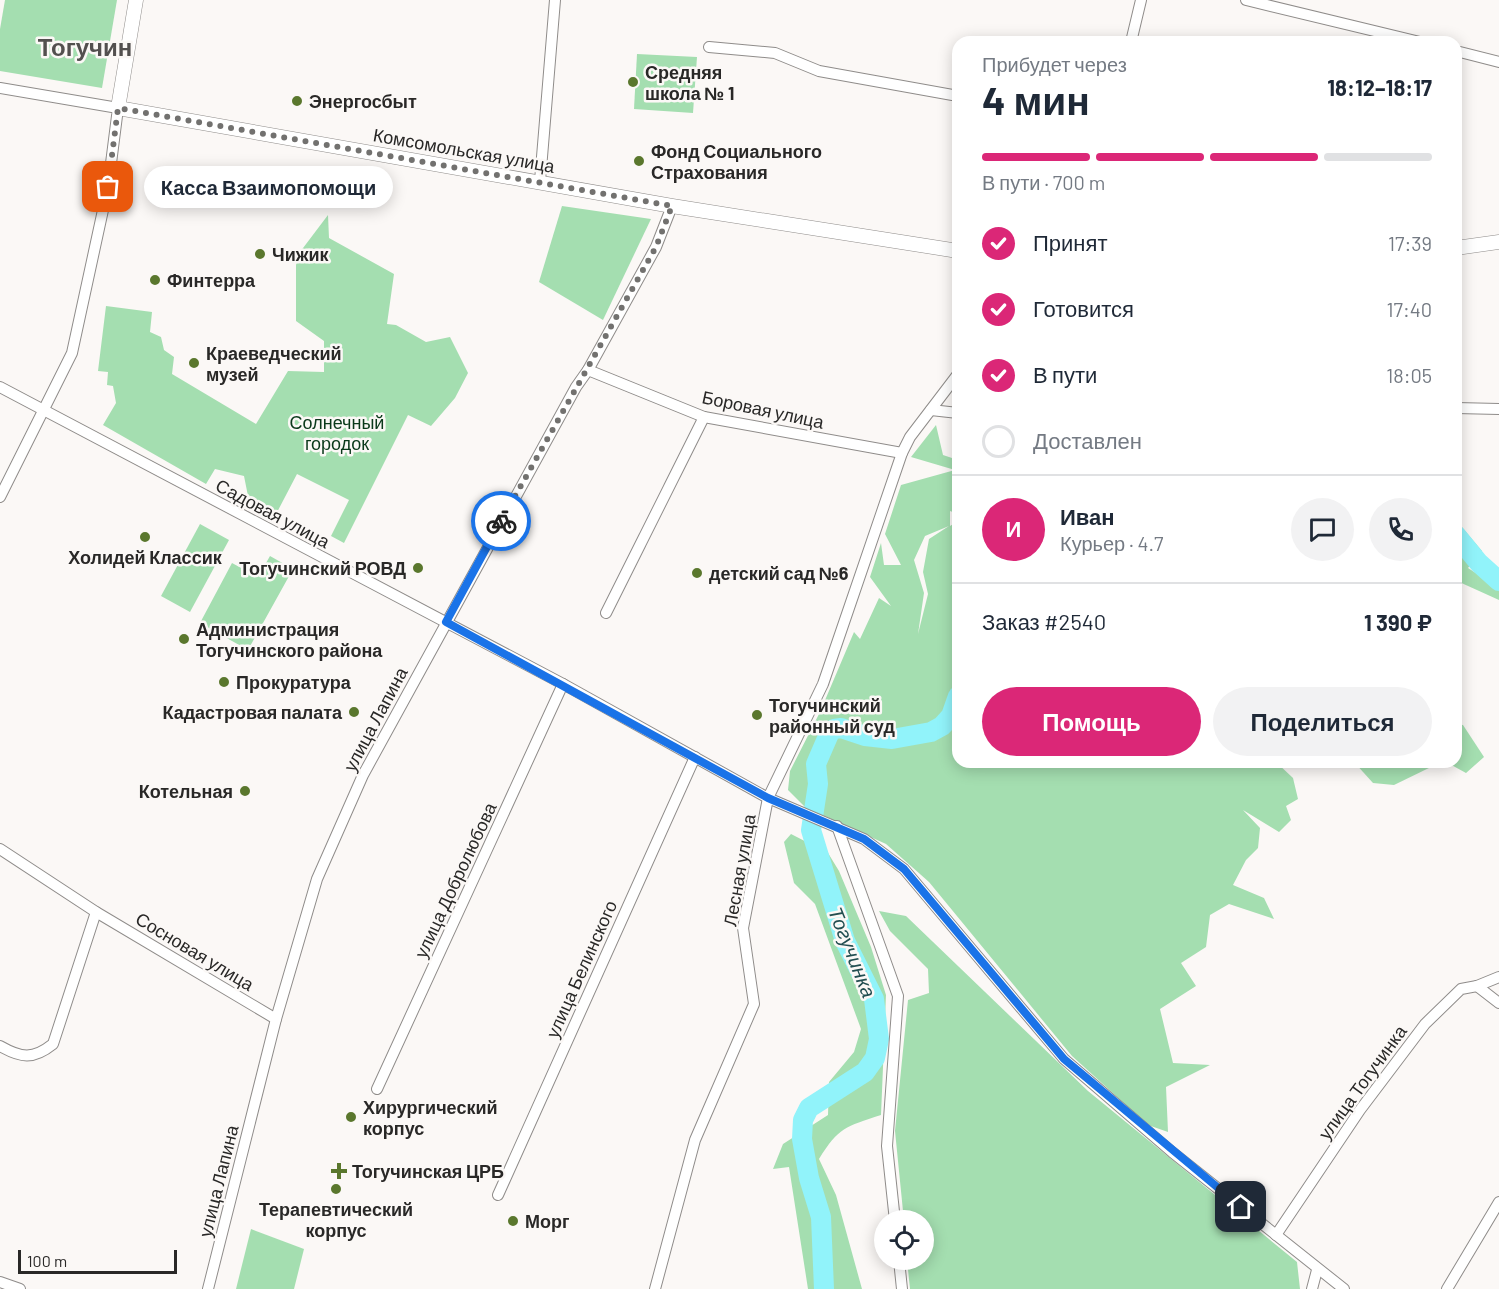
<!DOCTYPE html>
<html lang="ru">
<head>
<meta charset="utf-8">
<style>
  :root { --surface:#fff; --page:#f2f2f3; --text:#1f2937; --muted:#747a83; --line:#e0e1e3; --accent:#db2777 }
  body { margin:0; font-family:Barlow,sans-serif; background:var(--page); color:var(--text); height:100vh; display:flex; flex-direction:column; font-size:22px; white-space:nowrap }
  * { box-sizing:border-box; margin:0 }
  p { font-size:20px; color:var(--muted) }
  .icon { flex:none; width:33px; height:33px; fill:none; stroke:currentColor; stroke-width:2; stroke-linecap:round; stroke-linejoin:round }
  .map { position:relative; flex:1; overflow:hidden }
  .sheet { position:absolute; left:952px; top:36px; width:510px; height:732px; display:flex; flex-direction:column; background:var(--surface); border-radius:18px; box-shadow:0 3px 15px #0003 }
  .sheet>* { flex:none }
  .controls { position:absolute; left:874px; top:1210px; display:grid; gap:12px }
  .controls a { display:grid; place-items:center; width:60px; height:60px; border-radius:50%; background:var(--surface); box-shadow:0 3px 15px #0003; font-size:30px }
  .scale { position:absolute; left:18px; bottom:15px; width:159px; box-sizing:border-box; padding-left:6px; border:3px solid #292827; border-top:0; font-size:16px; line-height:21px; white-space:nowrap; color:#292827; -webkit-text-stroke:4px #fbf8f6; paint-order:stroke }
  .pin { position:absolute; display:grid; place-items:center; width:51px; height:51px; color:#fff; margin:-26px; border-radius:12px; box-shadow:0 3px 9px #0006 }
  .courier { position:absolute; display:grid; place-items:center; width:60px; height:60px; margin:-30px; border:4px solid #1a73e8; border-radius:50%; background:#fff; color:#222; box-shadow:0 2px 8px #0007 }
  .bubble { position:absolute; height:42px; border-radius:21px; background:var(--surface); box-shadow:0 3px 15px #0003; font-size:20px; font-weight:700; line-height:42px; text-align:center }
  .overview em { font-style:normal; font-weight:700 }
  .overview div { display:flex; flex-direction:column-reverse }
  .overview { display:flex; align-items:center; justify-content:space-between; height:102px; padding:0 30px }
  h1 { font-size:39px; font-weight:700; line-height:45px }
  .bar { display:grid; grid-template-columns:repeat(4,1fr); gap:9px 6px; align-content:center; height:72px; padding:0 30px }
  .bar i { height:8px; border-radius:4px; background:var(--line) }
  .bar .on { background:var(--accent) }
  .bar p { grid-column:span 4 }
  .line { display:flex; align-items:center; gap:15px; padding:0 30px; border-top:2px solid var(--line) }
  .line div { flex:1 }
  .round { display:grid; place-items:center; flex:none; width:63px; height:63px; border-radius:32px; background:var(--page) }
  ol { padding:0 30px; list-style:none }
  li { display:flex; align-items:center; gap:18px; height:66px }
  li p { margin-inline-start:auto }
  li .icon { padding:6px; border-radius:50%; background:var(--accent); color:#fff; stroke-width:4 }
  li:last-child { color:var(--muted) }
  li i { width:33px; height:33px; border:3px solid var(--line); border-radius:50% }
  .primary-button { display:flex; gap:12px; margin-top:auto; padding:12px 30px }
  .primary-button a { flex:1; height:69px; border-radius:36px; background:var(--accent); color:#fff; font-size:24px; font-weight:700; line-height:69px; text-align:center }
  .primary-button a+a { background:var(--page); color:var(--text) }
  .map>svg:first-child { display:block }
</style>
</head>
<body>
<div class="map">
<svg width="1499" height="1289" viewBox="0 0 1499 1289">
  <rect width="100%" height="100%" fill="#fbf8f6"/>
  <g fill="#a4deb0" fill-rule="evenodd">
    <path d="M5,0H117L102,88L0,71V29Z"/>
    <path d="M637,54L697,57L693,113L634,109Z"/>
    <path d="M562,206L651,219L603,320L539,282Z"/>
    <path d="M328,215L329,238L394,274L387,324L396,325L426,342L450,337L468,373L455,398L431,426L408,415L344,543L331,536L349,500L297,474L273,520L248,496L244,476L215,469L206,484L103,425L116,403L113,386L107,385L108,372L98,371L106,306L152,312L150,332L161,337L164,350L174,357L172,374L256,424L288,371L324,372V341L296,321V265L300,252Z"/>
    <path d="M936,425L943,455L958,460V514L950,511V526L958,521V762H1276L1293,778L1298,799L1286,806L1291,820L1279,832L1243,810L1260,828L1258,848L1246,860L1233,885L1264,898L1274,919L1229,904L1210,915L1206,947L1181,963L1196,986L1160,1009L1173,1063L1210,1065L1166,1087L1168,1132L1148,1125L1072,1056L929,882L886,844L805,807L788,790L790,771L820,712L854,632L860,639L879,598L891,606L870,577L881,543L884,565H901L885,534L901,485L955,470L911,457ZM949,526L929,539L923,572L928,594L918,634L924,593L914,560L925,536Z"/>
    <path d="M1456,520L1482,551L1468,568L1499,588V600L1457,581Z"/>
    <path d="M200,524L229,540L190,612L161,596Z"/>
    <path d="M270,556L293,569L248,650L200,623L232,563L258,577Z"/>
    <path d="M1457,724L1463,725L1484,757L1466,773L1446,762H1456Z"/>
    <path d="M1354,762H1433L1431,767L1394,785L1373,783Z"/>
    <path d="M791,834L828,853L839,871L871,947L886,995L881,1115C845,1127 839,1127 819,1159L836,1195L862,1289H808L789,1167L773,1169L783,1144L828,1115L829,1082L854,1052L861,1029L815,904L794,883L784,842Z"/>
    <path d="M879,911L906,916L1088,1091L1297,1262L1300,1289H910L907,1260H924V1221H904L895,1131L908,1000L929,993L928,969L890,931Z"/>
    <path d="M251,1229L304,1249L294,1289H236Z"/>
  </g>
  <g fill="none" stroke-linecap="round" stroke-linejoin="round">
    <g stroke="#91f3fa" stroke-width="20">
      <path d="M1456,535L1479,563L1499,581"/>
      <path d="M824,1289L821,1217L809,1178L802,1139L803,1120L809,1108L865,1072L875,1058L879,1039L874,999L845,941L811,830L818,784L816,764L829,734L834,729L841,728L865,736L892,739L931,732L942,726L951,716L958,696"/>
    </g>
    <defs>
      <g id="minor">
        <path d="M1246,0L1420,42"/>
        <path d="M1131,42L1141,0"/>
        <path d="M709,47L775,53L819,71L958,96"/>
        <path d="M1456,51L1499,62"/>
        <path d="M0,88L118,108L108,187L72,353L0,497"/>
        <path d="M540,181L555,0"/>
        <path d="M588,370L704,417L902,453"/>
        <path d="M0,387L563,684L768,798L864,839L904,869L1064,1059L1172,1152L1344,1289"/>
        <path d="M1456,408L1499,409"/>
        <path d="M931,410L958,413"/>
        <path d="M606,613L704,417"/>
        <path d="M837,826L898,996L887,1146L895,1221"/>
        <path d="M0,849L96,912L276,1019"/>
        <path d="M1477,986L1499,1003"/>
        <path d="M0,1046C21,1058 33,1060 53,1044L96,912"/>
        <path d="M377,1089L563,684"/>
        <path d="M498,1195L695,757"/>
        <path d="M1276,1235L1360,1110L1425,1024L1461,989L1477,986L1499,977"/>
        <path d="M899,1260L902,1289"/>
        <path d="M0,1282L20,1289"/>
        <path d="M208,1289L276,1019L317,879L363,775L576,387L588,370L656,247L672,206"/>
        <path d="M655,1289L695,1140L754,1004L743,928L768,798L823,684L902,453L910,437L958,374"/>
        <path d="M1312,1289L1317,1270"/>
        <path d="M1447,1289L1499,1202"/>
      </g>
      <g id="major">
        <path d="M136,0L118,108L672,206L958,251"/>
        <path d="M1456,248L1499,242"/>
      </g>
    </defs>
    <use href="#minor" stroke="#8f8c8a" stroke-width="12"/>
    <use href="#major" stroke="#8f8c8a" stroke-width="15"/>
    <use href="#minor" stroke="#fff" stroke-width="10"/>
    <use href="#major" stroke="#fff" stroke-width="14"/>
  </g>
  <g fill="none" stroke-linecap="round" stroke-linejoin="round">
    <path stroke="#72716f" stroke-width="6" stroke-dasharray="0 10.8" d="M108,187L118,108L672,206L656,247L501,521"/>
    <path stroke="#1a73e8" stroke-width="8" d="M501,521L446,622L768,798L864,839L904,869L1064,1059L1241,1207"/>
  </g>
  <g fill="#5a772d" stroke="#fbf8f6" stroke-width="2">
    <circle cx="633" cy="82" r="6"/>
    <circle cx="297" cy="101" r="6"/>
    <circle cx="639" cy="161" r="6"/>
    <circle cx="260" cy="254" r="6"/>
    <circle cx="155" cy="280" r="6"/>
    <circle cx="194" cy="363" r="6"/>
    <circle cx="145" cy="537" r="6"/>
    <circle cx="418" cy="568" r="6"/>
    <circle cx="697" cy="573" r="6"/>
    <circle cx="184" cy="639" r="6"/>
    <circle cx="224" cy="682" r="6"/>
    <circle cx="354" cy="712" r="6"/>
    <circle cx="757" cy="715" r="6"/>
    <circle cx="245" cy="791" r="6"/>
    <circle cx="351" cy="1117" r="6"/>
    <path d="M336 1162h6v6h6v6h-6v6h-6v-6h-6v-6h6z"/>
    <circle cx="336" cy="1189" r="6"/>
    <circle cx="513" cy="1221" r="6"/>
  </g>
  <g text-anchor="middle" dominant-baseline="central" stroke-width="5" stroke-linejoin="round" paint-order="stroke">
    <g font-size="18" font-weight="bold" fill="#292827" stroke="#fbf8f6" text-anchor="start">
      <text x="645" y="72">Средняя<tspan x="645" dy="21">школа № 1</tspan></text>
      <text x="309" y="101">Энергосбыт</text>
      <text x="651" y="151">Фонд Социального<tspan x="651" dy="21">Страхования</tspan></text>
      <text x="272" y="254">Чижик</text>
      <text x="167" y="280">Финтерра</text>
      <text x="206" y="353">Краеведческий<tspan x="206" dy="21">музей</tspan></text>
      <text x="145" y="557" text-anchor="middle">Холидей Классик</text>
      <text x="406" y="568" text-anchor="end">Тогучинский РОВД</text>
      <text x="709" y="573">детский сад №6</text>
      <text x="196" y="629">Администрация<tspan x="196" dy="21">Тогучинского района</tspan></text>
      <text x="236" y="682">Прокуратура</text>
      <text x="769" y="705">Тогучинский<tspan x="769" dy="21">районный суд</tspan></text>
      <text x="342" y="712" text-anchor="end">Кадастровая палата</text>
      <text x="233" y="791" text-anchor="end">Котельная</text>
      <text x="363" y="1107">Хирургический<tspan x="363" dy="21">корпус</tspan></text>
      <text x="352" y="1171">Тогучинская ЦРБ</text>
      <text x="336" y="1209" text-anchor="middle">Терапевтический<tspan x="336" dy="21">корпус</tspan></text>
      <text x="525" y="1221">Морг</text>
    </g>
    <g font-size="18" fill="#292827" stroke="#fbf8f6">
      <text transform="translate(464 150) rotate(10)">Комсомольская улица</text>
      <text transform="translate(763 409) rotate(12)">Боровая улица</text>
      <text transform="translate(273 513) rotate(28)">Садовая улица</text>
      <text transform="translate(375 719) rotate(-62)">улица Лапина</text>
      <text transform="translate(739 870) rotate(-80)">Лесная улица</text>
      <text transform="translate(455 880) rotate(-65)">улица Добролюбова</text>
      <text transform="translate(195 951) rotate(31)">Сосновая улица</text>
      <text transform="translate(581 969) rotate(-66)">улица Белинского</text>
      <text transform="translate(1362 1082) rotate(-54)">улица Тогучинка</text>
      <text transform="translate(218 1181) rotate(-76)">улица Лапина</text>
    </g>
    <g font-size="18" fill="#0a391a" stroke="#fbf8f6">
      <text x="337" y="422">Солнечный<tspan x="337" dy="21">городок</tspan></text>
    </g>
    <g font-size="20" font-style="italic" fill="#224e51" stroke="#fbf8f6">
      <text transform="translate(853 952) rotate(68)">Тогучинка</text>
    </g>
    <g font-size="24" font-weight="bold" fill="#53504f" stroke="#fbf8f6">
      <text x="85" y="46">Тогучин</text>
    </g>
  </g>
</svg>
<div class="controls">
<a><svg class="icon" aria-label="locate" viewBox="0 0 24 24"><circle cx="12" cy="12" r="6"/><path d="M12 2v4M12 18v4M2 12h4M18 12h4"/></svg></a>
</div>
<div class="scale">100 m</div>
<div class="pin" style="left:108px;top:187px;background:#ea580c"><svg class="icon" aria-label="bag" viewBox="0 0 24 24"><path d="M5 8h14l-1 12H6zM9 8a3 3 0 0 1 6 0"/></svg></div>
<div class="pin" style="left:1241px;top:1207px;background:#1f2937"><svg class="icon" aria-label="home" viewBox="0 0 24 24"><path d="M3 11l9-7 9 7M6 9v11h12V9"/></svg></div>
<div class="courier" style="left:501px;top:521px"><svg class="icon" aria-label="bike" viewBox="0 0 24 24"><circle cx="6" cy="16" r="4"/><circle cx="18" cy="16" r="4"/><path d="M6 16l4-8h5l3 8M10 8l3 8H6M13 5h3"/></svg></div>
<div class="bubble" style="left:144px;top:166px;width:249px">Касса Взаимопомощи</div>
<section class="sheet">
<div class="overview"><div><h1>4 мин</h1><p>Прибудет через</p></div><em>18:12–18:17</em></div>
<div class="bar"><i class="on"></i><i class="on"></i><i class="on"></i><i></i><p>В пути · 700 m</p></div>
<ol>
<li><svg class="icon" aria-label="check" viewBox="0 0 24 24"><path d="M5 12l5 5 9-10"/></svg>Принят<p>17:39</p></li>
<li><svg class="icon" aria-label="check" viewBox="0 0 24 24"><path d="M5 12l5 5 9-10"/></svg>Готовится<p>17:40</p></li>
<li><svg class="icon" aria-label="check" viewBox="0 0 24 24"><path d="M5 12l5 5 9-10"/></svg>В пути<p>18:05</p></li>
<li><i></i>Доставлен</li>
</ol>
<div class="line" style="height:108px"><b class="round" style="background:var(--accent);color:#fff">И</b><div><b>Иван</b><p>Курьер · 4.7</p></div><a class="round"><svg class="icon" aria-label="chat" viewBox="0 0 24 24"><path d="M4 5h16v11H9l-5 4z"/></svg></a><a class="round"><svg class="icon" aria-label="phone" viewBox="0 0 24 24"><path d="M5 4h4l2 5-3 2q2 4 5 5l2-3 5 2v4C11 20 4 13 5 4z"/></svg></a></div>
<div class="line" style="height:78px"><div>Заказ #2540</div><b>1 390 ₽</b></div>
<div class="primary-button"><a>Помощь</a><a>Поделиться</a></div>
</section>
</div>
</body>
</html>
